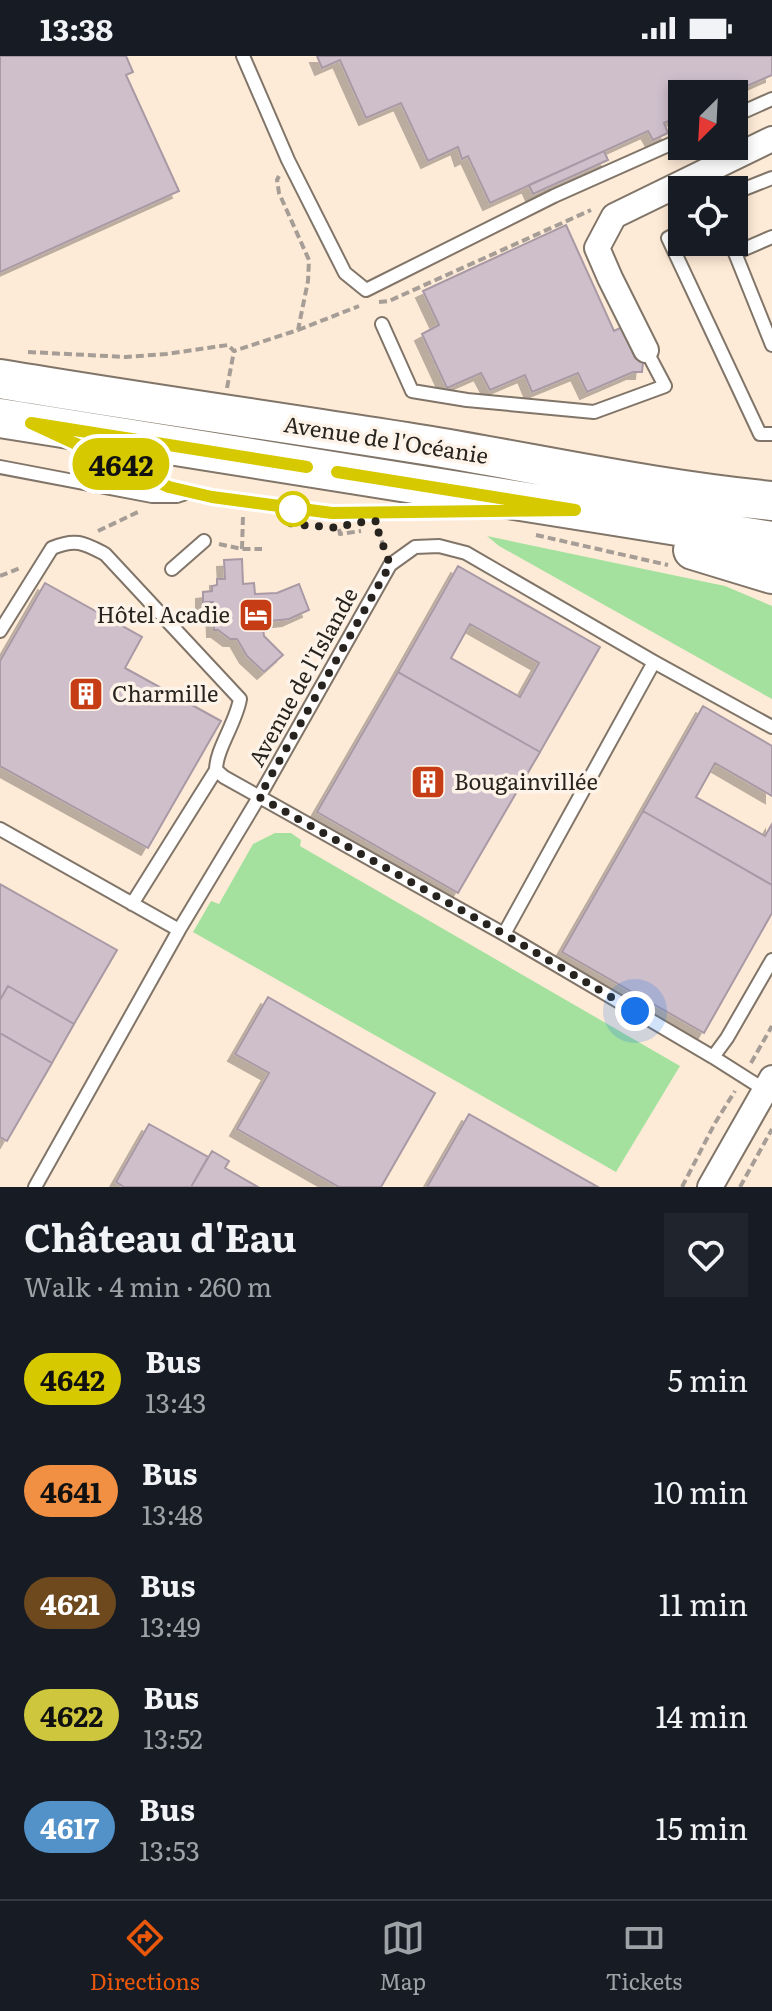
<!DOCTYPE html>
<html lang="en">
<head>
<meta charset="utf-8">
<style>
  :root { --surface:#171b24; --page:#20242c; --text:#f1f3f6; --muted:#9ea1a6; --line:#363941; --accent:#ea580c }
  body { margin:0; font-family:Literata,serif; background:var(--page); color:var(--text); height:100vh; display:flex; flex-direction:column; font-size:30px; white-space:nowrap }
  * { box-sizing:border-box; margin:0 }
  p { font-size:26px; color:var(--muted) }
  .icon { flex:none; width:44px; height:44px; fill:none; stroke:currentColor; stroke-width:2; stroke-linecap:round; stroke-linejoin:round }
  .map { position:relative; height:1131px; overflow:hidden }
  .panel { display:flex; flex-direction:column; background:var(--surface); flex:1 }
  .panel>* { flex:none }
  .badge { padding:0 16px; border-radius:26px; font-size:28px; line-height:52px }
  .needle { width:52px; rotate:204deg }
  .buttons { position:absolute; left:668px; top:24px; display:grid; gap:16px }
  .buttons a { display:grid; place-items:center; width:80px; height:80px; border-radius:0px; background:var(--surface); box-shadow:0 4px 12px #0003; font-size:40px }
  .you { position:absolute; width:40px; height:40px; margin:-20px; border:6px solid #fff; border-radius:50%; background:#1a73e8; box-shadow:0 0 0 12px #1a73e833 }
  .map>.badge { position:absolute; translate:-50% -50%; box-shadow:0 0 0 4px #fff }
  .round { display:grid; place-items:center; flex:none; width:84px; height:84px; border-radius:0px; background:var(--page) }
  .head { display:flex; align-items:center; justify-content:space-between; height:136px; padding:0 24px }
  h1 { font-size:38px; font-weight:700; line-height:60px }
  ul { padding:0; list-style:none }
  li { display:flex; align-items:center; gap:24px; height:112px; padding:0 24px }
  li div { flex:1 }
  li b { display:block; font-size:30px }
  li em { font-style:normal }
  li .badge { min-width:88px; font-weight:700; text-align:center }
  .status { display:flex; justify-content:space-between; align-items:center; height:56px; padding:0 40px; background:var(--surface); direction:ltr }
  .status svg { height:22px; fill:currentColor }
  .tab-bar { display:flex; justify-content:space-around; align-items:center; height:112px; border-top:2px solid var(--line); background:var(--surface); font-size:22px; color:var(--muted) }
  .tab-bar a { display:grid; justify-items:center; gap:4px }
  .tab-bar .current { color:var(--accent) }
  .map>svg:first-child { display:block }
</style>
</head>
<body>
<div class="status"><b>13:38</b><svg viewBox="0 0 49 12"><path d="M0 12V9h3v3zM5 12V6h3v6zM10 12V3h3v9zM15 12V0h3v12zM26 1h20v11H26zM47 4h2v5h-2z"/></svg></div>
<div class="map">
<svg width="772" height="1131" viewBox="0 0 772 1131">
  <defs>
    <filter id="shadow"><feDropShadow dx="-7" dy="7" stdDeviation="0" flood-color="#0004"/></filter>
  </defs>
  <rect width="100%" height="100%" fill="#fef3e8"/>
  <!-- built -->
  <path fill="#feebd7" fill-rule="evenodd" d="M0 0H772V1131H0ZM682 38H734V90H682ZM682 134H734V186H682Z"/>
  <!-- green -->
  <path fill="#a4e19e" d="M487 480 725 530 772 550V643L499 490Z
    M275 777H291L301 784 300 790 680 1010 616 1116 193 876 211 845 219 848 253 788Z"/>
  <!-- building -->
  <path fill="#cebfcb" stroke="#a899a5" stroke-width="2" fill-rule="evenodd" filter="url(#shadow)" d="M0 0H126L133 16 126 19 179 135 0 216Z
    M317 0H772V19L729 38H682V59L664 67 668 77 653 84 648 75 490 147 468 100 462 103 458 91 428 105 401 47 366 62 340 4 322 12Z
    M604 95 608 104 533 138 529 129Z
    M566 169 614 275 622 271 635 302 643 306 642 316H633L587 336 578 317 532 336 525 319 490 334 481 317 447 332 422 278 439 269 423 235Z
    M242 503 243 528 254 527 255 538 277 537 299 528 309 554 289 563 262 566 264 580 283 599 264 616 247 600 237 583H230L218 574H214L213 546H203V536L212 535V530L217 529V523H225L224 504Z
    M458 510 600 591 540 696 398 616ZM470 568 539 607 520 641 451 602Z
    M45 527 142 581 125 612 221 665 148 792 0 710V605Z
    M398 616 540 696 458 837 317 756Z
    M703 650 772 690V740L715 707 696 741 765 780 772 768V829L643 755Z
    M643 755 772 829V857L704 977 562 896Z
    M0 828 117 894 74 968 8 930 0 944Z
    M8 930 74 968 52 1007 0 977V944Z
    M268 941 435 1037 381 1131H339L237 1073 269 1017 235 998Z
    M0 977 52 1007 7 1085 0 1081Z
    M469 1058 598 1131H427Z
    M149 1068 208 1101 191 1131H124L116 1126Z
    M212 1095 229 1105 225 1112 258 1131H191Z"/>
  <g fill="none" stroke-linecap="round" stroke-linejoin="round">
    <!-- service casing -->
    <g stroke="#807568" stroke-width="16">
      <path id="service" d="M243 0 288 104 345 217 366 234 554 140 682 83
        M734 60 772 43
        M734 137 772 122
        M682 175 668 182 760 378H772
        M729 186 735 197 772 181
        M735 197 772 289
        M382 268 412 335 467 344 594 356 665 330 646 294
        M81 390 169 431 212 441 332 457 480 455
        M0 411 152 440H177L186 437
        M172 513 204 485
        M0 575 52 492C76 482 84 487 105 498L240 643C236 667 216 693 216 714L224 721 504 878 713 1001 727 982 772 904
        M0 773 179 874
        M132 848 216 714
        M504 878 654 606
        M713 1001 765 1034
        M35 1131 179 874 259 741 390 509 415 491 439 490 466 497 654 606 772 671"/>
    </g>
    <!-- minor casing -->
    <g stroke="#807568" stroke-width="28">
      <path id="minor" d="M646 294 610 222 597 192 614 160 772 83
        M710 1131 772 1022"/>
    </g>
    <!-- primary casing -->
    <g stroke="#807568" stroke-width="42">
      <path id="primary" d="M0 323C143 347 287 367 431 390 545 409 657 434 772 445
        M0 362 772 485
        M693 494 772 518"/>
    </g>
    <!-- path -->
    <path stroke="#a69e96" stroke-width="4" stroke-dasharray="8 4" stroke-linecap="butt" d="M379 246 389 245 591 154
      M298 274 359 250
      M28 296 126 301 166 298 228 289 234 295 298 274 308 225 309 204 279 137 277 124 279 120
      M227 332 234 295
      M339 473 340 478 361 475
      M378 473 385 495
      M98 475 140 455
      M536 479 668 509
      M219 488 242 493H262
      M242 493 243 460
      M0 520 20 512
      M751 1007 772 970
      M682 1131 715 1067 735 1035
      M740 1131 772 1073"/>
    <!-- service -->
    <use href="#service" stroke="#fff" stroke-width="12"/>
    <!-- minor -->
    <use href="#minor" stroke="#fff" stroke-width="24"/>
    <!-- primary -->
    <use href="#primary" stroke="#fff" stroke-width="38"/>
  </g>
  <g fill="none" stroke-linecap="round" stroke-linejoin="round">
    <!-- line casing -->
    <g stroke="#fff" stroke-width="18">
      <path id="line" d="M307 411 31 367 169 431 212 441 332 457 575 454 337 416"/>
    </g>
    <!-- line -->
    <use href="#line" stroke="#d6c900" stroke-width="12"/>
    <!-- walk -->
    <path stroke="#27231e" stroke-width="8" stroke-dasharray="0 14.4" d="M293 453 291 468 339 472 353 467 378 465 377 472 390 509 259 741 504 878 635 955"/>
  </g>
  <!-- icons -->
  <defs>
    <g id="hotel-square" transform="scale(1.8)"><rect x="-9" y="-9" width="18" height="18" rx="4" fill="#c63d15" stroke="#fef3e8"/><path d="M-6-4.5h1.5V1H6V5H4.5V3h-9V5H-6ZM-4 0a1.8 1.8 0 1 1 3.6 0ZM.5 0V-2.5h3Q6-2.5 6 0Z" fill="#fff"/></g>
    <g id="building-square" transform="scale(1.8)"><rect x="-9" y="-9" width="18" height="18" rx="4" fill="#c63d15" stroke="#fef3e8"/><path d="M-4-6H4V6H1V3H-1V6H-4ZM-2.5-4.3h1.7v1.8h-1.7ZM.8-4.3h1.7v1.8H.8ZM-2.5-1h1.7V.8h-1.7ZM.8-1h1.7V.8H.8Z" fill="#fff"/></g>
  </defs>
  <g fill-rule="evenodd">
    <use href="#hotel-square" x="256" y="559"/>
    <use href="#building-square" x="86" y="638"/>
    <use href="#building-square" x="428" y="726"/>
  </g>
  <!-- markers -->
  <circle fill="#fff" stroke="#d6c900" stroke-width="4" cx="293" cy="453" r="16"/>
  <g text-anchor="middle" stroke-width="7" stroke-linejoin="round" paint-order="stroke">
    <!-- street labels -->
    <g font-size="22" fill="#27231e" stroke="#fef3e8">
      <text transform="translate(386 384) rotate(9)" y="8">Avenue de l'Océanie</text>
      <text transform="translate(303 621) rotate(-61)" y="8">Avenue de l'Islande</text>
    </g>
    <!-- poi labels -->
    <g font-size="22" fill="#27231e" stroke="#fef3e8" text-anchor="start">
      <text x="230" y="567" text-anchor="end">Hôtel Acadie</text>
      <text x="112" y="646">Charmille</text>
      <text x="454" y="734">Bougainvillée</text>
    </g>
  </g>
</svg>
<div class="buttons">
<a><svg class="needle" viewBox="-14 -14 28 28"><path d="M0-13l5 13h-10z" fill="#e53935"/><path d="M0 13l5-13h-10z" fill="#9ea1a6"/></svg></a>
<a><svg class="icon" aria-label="locate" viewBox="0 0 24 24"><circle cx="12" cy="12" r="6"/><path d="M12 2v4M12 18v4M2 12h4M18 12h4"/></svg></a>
</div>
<div class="you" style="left:635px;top:955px"></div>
<b class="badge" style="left:121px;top:408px;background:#d6c900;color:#111">4642</b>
</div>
<section class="panel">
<div class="head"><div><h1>Château d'Eau</h1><p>Walk · 4 min · 260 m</p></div><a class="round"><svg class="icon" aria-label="heart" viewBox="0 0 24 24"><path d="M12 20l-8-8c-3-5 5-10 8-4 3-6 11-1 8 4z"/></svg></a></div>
<ul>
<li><span class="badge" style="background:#d6c900;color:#111">4642</span><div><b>Bus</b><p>13:43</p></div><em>5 min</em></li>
<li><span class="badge" style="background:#f19043;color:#111">4641</span><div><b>Bus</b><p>13:48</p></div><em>10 min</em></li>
<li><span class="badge" style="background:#6e491e;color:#fff">4621</span><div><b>Bus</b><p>13:49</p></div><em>11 min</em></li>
<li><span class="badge" style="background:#cec73d;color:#111">4622</span><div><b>Bus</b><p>13:52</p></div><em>14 min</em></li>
<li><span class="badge" style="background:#5292c9;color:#fff">4617</span><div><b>Bus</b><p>13:53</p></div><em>15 min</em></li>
</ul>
</section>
<nav class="tab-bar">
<a class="current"><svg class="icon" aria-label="directions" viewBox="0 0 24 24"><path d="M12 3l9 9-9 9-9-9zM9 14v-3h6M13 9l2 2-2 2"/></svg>Directions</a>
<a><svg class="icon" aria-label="map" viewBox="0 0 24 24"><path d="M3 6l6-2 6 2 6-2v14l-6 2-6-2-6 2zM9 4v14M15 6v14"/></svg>Map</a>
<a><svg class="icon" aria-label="tickets" viewBox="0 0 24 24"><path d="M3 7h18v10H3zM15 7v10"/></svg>Tickets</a>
</nav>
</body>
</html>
